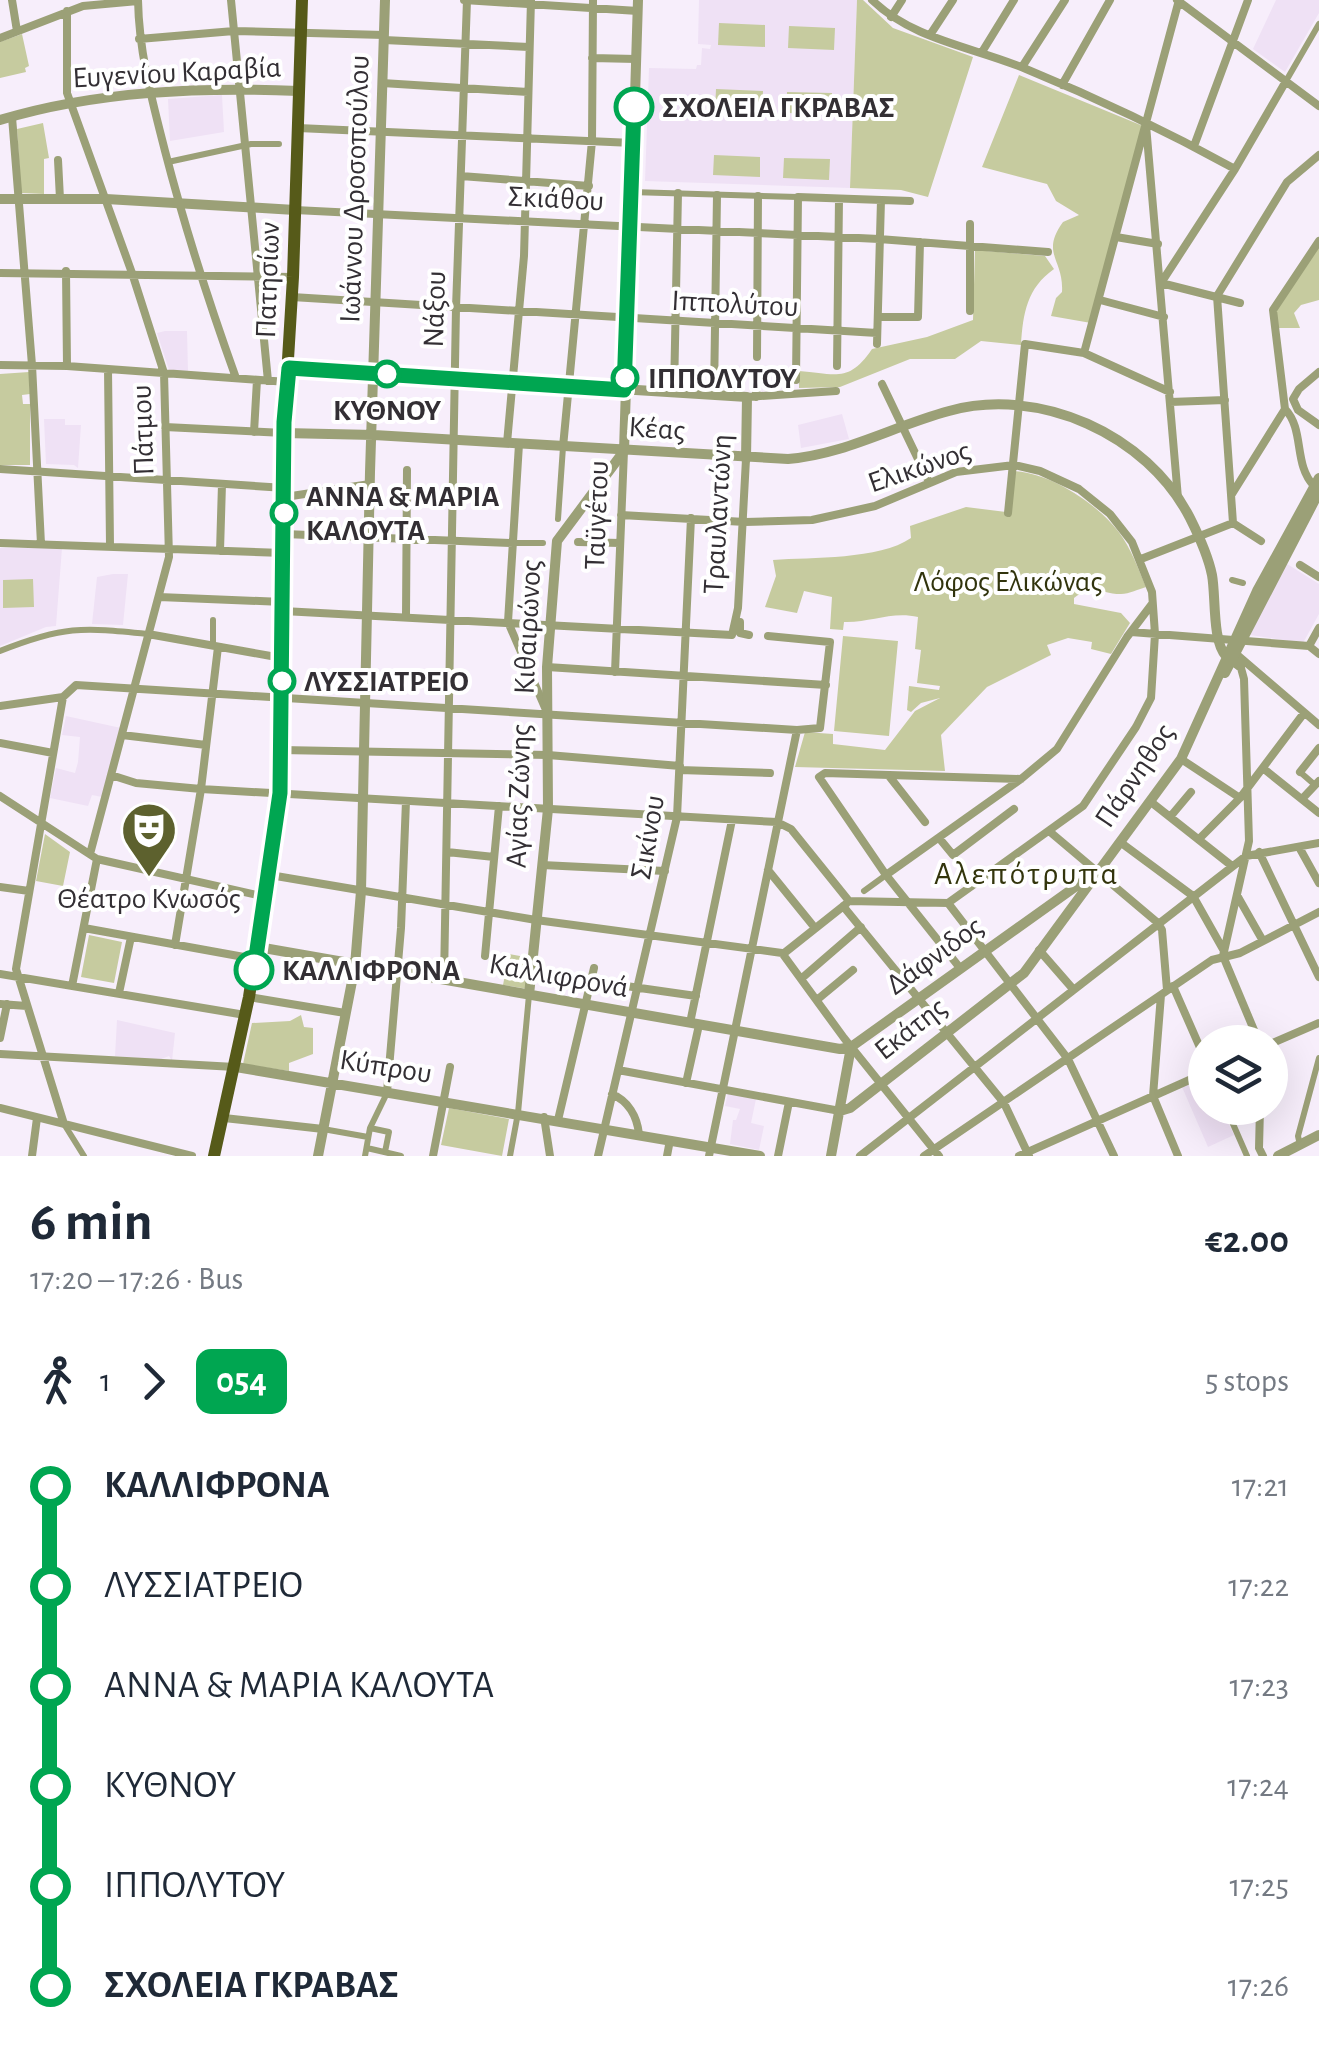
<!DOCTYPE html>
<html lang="en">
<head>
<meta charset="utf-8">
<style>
  :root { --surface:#fff; --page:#f6f6f7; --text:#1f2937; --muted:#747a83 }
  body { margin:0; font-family:"Alegreya Sans",sans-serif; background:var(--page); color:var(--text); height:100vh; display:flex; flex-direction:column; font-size:38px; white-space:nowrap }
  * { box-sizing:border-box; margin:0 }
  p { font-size:32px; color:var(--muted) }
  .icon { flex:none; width:55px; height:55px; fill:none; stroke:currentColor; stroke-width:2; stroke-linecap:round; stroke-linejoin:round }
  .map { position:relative; height:1156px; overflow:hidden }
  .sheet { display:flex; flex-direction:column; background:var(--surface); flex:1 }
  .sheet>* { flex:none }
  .badge { padding:0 20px; border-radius:15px; font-size:35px; line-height:65px }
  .buttons { position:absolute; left:1188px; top:1025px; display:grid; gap:20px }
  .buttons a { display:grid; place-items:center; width:100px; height:100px; border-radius:50%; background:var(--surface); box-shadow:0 10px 40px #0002; font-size:50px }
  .map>.badge { position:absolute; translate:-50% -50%; box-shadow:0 0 0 5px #fff }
  .legs { display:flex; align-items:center; gap:15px; height:110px; padding:0 30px; font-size:32px }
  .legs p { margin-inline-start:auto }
  .head { display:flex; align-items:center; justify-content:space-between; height:170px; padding:0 30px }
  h1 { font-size:55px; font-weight:600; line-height:75px }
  ul { padding:0 30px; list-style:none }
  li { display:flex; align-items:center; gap:35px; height:100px; font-size:38px }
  li i { display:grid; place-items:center; width:15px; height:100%; margin:0 12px; background:currentColor }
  li i::after { content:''; width:25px; height:25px; margin:-12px; border:8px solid; border-radius:50%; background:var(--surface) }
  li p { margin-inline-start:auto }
  li:first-child i { background:linear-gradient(#0000 50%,currentColor 0) }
  li:last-child i { background:linear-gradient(currentColor 50%,#0000 0) }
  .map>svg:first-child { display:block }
</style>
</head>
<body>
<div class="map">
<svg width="1319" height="1156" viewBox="0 0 1319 1156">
  <rect width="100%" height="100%" fill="#f7eefb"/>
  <!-- built -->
  <path fill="#efe1f5" d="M699 0H857L850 188 645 181 649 68 696 69 697 65H701L702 48 710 49 711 45 698 44Z
    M1276 0H1319V13L1285 72 1253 49Z
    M222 95 224 132 170 141 168 99Z
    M165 331H187L188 372 169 370 157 333Z
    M842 414 849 439 801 448 798 425Z
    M44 419H65V425H81L78 468 74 465 46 464Z
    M0 548H62L56 626 46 627 0 646Z
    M1284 562 1319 584V614L1303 643 1250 635Z
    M113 574H128L123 625 92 624 97 577Z
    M66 716 121 728 102 797 92 795 88 806 50 798 56 768 75 773 78 762 80 737 62 735Z
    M117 1020 175 1033 172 1061 169 1056 159 1060 115 1056Z
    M1205 1077V1108H1221L1234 1135 1208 1147 1182 1087Z
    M728 1093 756 1099 751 1123 764 1126 759 1150 730 1144 733 1120H736L740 1109 725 1106Z"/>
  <!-- green -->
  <path fill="#c6cb9f" d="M857 0H863L893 28 973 57 928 197 901 190 850 188Z
    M719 23 765 25V47L718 45Z
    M789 26 835 28 834 50 788 48Z
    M22 34 29 66 25 68 26 72 0 78V42Z
    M1019 75 1143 126 1091 323 1051 316 1056 298 1062 292C1064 259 1040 254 1063 222L1079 215 1056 201 1047 184 982 167Z
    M716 89 763 91 762 112 715 110Z
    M787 92 832 93V114L786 113Z
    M43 123 49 158 44 159V194L21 193 17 129Z
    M714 155 760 157V177L713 175Z
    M784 158 830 159 829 180 783 178Z
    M1319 244V300L1301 305 1294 313 1300 328H1276V308Z
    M975 250 1045 256 1054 269C1027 288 1023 313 1021 345L981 341 955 359H910L840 387 799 388V371C836 374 849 383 872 349L927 337 973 320Z
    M29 372 30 394 22 395 23 404H30V465H0V374Z
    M1010 471C1048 471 1095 502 1118 531 1131 548 1138 568 1146 587 1139 589 1129 594 1121 594 1100 594 1095 582 1074 598V604L1121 613 1130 623 1111 654 1091 649 1092 642 1068 638 1047 645 1051 655 987 687 941 735 945 771 795 767 805 732 833 734V744L885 750 915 711 940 698 921 703 911 712 907 710 909 686 939 690 940 686 917 683 921 650 915 649 918 617C891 611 870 623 844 622L843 630 830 629 832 597 804 591 797 613 765 607 776 576 773 560C812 557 879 560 911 538L910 526 966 507 1006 512Z
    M33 579 34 607 3 608V580Z
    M843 636 898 641 889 736 834 731Z
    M45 834 70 852 63 886 36 881Z
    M89 935 122 942 114 983 81 977Z
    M509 954 531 958 528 989 503 985Z
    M301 1015 304 1027 313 1028V1054L289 1063V1071L243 1064 252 1023 290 1021Z
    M449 1108 509 1119 502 1156 441 1145Z"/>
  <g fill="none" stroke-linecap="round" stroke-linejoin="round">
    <!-- pedestrian -->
    <path stroke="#9ba077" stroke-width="6" d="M1286 81 1319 24
      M168 162 251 144H279
      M631 192 798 197
      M558 519 563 447
      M513 543H543
      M1232 580 1243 583
      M213 646V620
      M0 651C63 626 81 627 148 634
      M1300 772 1315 785
      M864 891 886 875
      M1226 1108 1247 1156
      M64 1124 84 1156
      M370 1128 389 1132 385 1152
      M323 1129 368 1137
      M1300 1145 1298 1136 1319 1058
      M367 1148 401 1156
      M365 1156 370 1128 387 1093
      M510 1156 518 1113 529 995"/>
    <!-- minor -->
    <path stroke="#9ba077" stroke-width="8" d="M12 0 17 31
      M138 0C139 53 152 100 165 151 185 228 209 303 236 378
      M231 0 268 381
      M464 0 638 11
      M872 0C913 40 974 47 1026 69 1097 98 1168 132 1235 169
      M1177 0 1319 106
      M67 11V93L132 273 164 373 169 557 90 854
      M891 17 902 0
      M930 35 953 0
      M0 38 83 6 138 1
      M139 39 234 31 384 35
      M384 40 529 47
      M982 52 1014 0
      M592 58 636 59
      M1022 67 1065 0
      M382 83 528 92
      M1062 85 1110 0
      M12 117 32 365 41 544
      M1146 125 1178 498
      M298 128 633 143
      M1194 146 1248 0
      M58 160 60 199
      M461 176 589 186
      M295 210 879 239 1048 252
      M1116 237 1158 244
      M66 271 67 366
      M0 273 293 277
      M1217 296 1233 523
      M1217 296 1287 182 1319 155
      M292 297 877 333
      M1100 300 1164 317
      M1240 303 1161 283 1235 169 1286 81
      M970 311V224
      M878 317H918L920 242
      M877 344 881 200
      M1084 353 1179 0
      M757 357 758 196
      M0 365 67 366 287 382
      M837 366 839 199
      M108 369 110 545
      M1319 372 1299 389 1293 399 1298 410 1319 425
      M796 380 798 197 910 201
      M882 384 929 482
      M674 393 678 193
      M714 395 717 195
      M747 397 836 391
      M756 397 757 374
      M1170 402 1225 400
      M1285 409 1273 310 1319 241
      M1285 409C1305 430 1293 464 1314 486
      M165 427 284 433
      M254 432 257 380
      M507 443 524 256 531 0
      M519 444 508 622 546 710
      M563 447 592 141 593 0
      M0 469 285 488
      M1232 494 1285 409
      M285 497 370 484
      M1008 513 1025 344 1084 353 1170 392
      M621 515 745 522 812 520 875 506 956 472 1014 465 1040 471 1079 489 1110 514 1132 542 1152 592 1155 634 1151 698 1136 727 1083 806 948 903 849 901
      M1233 523 1261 541
      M284 534 513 543
      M578 542 620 543
      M0 543 283 553
      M220 551 222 484
      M1141 559 1233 523
      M1300 565 1319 577
      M159 597 283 602
      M283 611 732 635 738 608 746 459
      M406 617 407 470
      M740 622V633L749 635
      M1131 632 1309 646 1319 654
      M148 634 282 658
      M1309 646 1319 628
      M1235 653 1319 725
      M1229 659 1241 668 1244 679 1249 841 1223 956 1259 1042
      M547 667 826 685
      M615 672 624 451
      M63 697 16 969 64 1124
      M0 706 63 697 76 685 797 730 820 728 830 642 768 636
      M122 735 206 745
      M0 743 53 753
      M281 750 548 755 680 766
      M1181 759 1240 798
      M1264 769 1319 813
      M680 770 770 773
      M1300 772 1319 748
      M111 775 136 783 201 789 777 822 791 829 849 901
      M889 776 925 822
      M0 796 97 859 266 897
      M1302 799 1319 781
      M1151 802 1232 866
      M1170 817 1191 792
      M1049 831 1158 923 1162 930 1167 990
      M939 838 953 855 1014 809
      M1199 839 1240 798 1304 713
      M1120 842 1193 896 1224 951
      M1299 847 1319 883
      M447 852 494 857
      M1259 852 1319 977
      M542 865 665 871
      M768 870 815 928
      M270 875 536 920 782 953 844 1038 939 1156
      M886 875 1021 779 1057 749 1127 637 1152 604
      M0 887 29 891
      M1238 897 1263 941
      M948 903 1068 1059 1114 1156
      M843 906 1004 1103 1029 1156
      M84 928 255 959
      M175 945 201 789 218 647
      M1039 950 1073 989
      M783 954 846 904
      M485 956 499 806
      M960 968 886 875 819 777 825 773 1021 779
      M0 974 245 1015
      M802 978 861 927
      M444 980 456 308 467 0
      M591 981 696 996
      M72 986 97 859
      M1173 986 1205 1059
      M119 993 131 937
      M1161 995 1153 1096 1178 1156
      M249 997 345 1013
      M818 999 853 970
      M0 1004 27 1006
      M690 1023 732 820
      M0 1038 7 1004
      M1270 1044 1319 1023
      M0 1054 235 1067
      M618 1070 840 1111
      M686 1083 699 1025
      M387 1092 401 928 406 801
      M612 1094C628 1101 637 1116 639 1134
      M0 1108 192 1156
      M1260 1108 1259 1148 1263 1156
      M544 1117 550 1156
      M224 1118 323 1129
      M558 1120 594 968
      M32 1156 37 1118
      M433 1156 450 1067
      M598 1156 677 817 691 518
      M667 1156 670 1140
      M709 1156 797 730
      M778 1156 789 1102
      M860 1156 1246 856 1319 843
      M924 1156 1212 960 1240 953 1319 912
      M1019 1156 1205 1073"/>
    <!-- tertiary -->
    <path stroke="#9ba077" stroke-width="10" d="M0 120C96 91 200 87 299 91
      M0 199H106L295 210
      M289 368 747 397 746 459
      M284 433 374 435 788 459C846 454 893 426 949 411 1039 386 1147 434 1190 518 1199 536 1208 555 1212 575 1216 596 1212 641 1226 656
      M624 451 638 0
      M1225 673 1319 492
      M258 947 840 1049 851 1047 1096 872
      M529 995 548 809 547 667 557 541 624 451
      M236 1067 760 1156
      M840 1111 850 1108 1024 973 1181 759 1257 591 1319 478
      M318 1156 355 966 361 891 370 472 385 0
      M831 1156 851 1047
      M1278 1156 1319 1135"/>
    <!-- primary -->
    <path stroke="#565a19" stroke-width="12" d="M214 1156 249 997 280 793 284 425 293 277 302 0"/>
  </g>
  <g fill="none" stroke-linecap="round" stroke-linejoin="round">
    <!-- line-1 casing -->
    <g stroke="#fff" stroke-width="22">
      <path id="line-1" d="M254 970 280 793 284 422 289 368 624 390 634 107"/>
    </g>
    <!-- line-1 -->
    <use href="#line-1" stroke="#00a651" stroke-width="15"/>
  </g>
  <!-- icons -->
  <defs>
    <g id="theatre-pin" transform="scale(2.875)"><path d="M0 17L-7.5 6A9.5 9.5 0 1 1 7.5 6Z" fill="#5d612e" stroke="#fff"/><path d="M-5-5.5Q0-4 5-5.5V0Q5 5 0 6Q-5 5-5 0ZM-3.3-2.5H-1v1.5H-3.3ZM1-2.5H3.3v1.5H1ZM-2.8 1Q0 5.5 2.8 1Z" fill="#fff"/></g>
  </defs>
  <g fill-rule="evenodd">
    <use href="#theatre-pin" x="149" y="830"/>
  </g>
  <!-- markers -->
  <g fill="#fff" stroke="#00a651" stroke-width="5">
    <circle cx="634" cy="107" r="18"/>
    <circle cx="387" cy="374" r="12"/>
    <circle cx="625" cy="378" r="12"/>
    <circle cx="284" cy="513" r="12"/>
    <circle cx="282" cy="681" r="12"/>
    <circle cx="254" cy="970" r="18"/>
  </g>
  <g text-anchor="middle" stroke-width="8" stroke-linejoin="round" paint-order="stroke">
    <!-- street labels -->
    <g font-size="30" fill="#332f34" stroke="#fff">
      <text transform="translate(177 72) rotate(-3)" y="10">Ευγενίου Καραβία</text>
      <text transform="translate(354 189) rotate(-88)" y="10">Ιωάννου Δροσοπούλου</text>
      <text transform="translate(556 198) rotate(3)" y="10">Σκιάθου</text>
      <text transform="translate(267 280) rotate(-88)" y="10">Πατησίων</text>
      <text transform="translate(735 303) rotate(3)" y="10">Ιππολύτου</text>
      <text transform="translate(434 309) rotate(-88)" y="10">Νάξου</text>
      <text transform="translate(657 428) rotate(4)" y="10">Κέας</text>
      <text transform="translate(142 430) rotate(-92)" y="10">Πάτμου</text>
      <text transform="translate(919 466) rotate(-19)" y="10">Ελικώνος</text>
      <text transform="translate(717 514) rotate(-87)" y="10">Τραυλαντώνη</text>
      <text transform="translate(596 515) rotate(-88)" y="10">Ταϋγέτου</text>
      <text transform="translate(527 627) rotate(-87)" y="10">Κιθαιρώνος</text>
      <text transform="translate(1134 775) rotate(-56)" y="10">Πάρνηθος</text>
      <text transform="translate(518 796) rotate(-88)" y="10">Αγίας Ζώνης</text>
      <text transform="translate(647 837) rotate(-80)" y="10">Σικίνου</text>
      <text transform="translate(934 955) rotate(-36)" y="10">Δάφνιδος</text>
      <text transform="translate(559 975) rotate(10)" y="10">Καλλιφρονά</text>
      <text transform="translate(910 1028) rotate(-38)" y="10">Εκάτης</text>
      <text transform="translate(386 1066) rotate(9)" y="10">Κύπρου</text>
    </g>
    <!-- stop labels -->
    <g font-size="30" font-weight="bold" fill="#332f34" stroke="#fff" text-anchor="start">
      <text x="662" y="117">ΣΧΟΛΕΙΑ ΓΚΡΑΒΑΣ</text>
      <text x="648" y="388">ΙΠΠΟΛΥΤΟΥ</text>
      <text x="387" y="420" text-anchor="middle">ΚΥΘΝΟΥ</text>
      <text x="306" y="506">ΑΝΝΑ &amp; ΜΑΡΙΑ<tspan x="306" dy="34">ΚΑΛΟΥΤΑ</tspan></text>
      <text x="304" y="691">ΛΥΣΣΙΑΤΡΕΙΟ</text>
      <text x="282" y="980">ΚΑΛΛΙΦΡΟΝΑ</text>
    </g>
    <!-- park labels -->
    <g font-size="30" fill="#31340d" stroke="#fff">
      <text x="1008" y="591">Λόφος Ελικώνας</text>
    </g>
    <!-- poi labels -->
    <g font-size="30" fill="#332f34" stroke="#fff">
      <text x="149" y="908">Θέατρο Κνωσός</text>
    </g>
    <!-- neighbourhood labels -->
    <g font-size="32" letter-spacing="2.5" fill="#33350c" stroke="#fff">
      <text x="1027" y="884">Αλεπότρυπα</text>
    </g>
  </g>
</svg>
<div class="buttons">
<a><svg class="icon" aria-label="layers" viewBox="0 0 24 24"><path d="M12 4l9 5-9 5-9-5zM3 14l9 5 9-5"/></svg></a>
</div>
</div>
<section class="sheet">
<div class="head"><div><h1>6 min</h1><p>17:20 – 17:26 · Bus</p></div><b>€2.00</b></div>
<div class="legs"><svg class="icon" aria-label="walk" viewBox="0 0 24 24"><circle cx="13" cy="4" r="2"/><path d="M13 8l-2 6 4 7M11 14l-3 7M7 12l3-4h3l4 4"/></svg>1<svg class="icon" aria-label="forward" viewBox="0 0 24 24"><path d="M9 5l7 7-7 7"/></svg><b class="badge" style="background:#00a651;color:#fff">054</b><p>5 stops</p></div>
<ul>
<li><i style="color:#00a651"></i><b>ΚΑΛΛΙΦΡΟΝΑ</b><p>17:21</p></li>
<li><i style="color:#00a651"></i><span>ΛΥΣΣΙΑΤΡΕΙΟ</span><p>17:22</p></li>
<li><i style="color:#00a651"></i><span>ΑΝΝΑ &amp; ΜΑΡΙΑ ΚΑΛΟΥΤΑ</span><p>17:23</p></li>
<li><i style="color:#00a651"></i><span>ΚΥΘΝΟΥ</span><p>17:24</p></li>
<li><i style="color:#00a651"></i><span>ΙΠΠΟΛΥΤΟΥ</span><p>17:25</p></li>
<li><i style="color:#00a651"></i><b>ΣΧΟΛΕΙΑ ΓΚΡΑΒΑΣ</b><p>17:26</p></li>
</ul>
</section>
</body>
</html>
